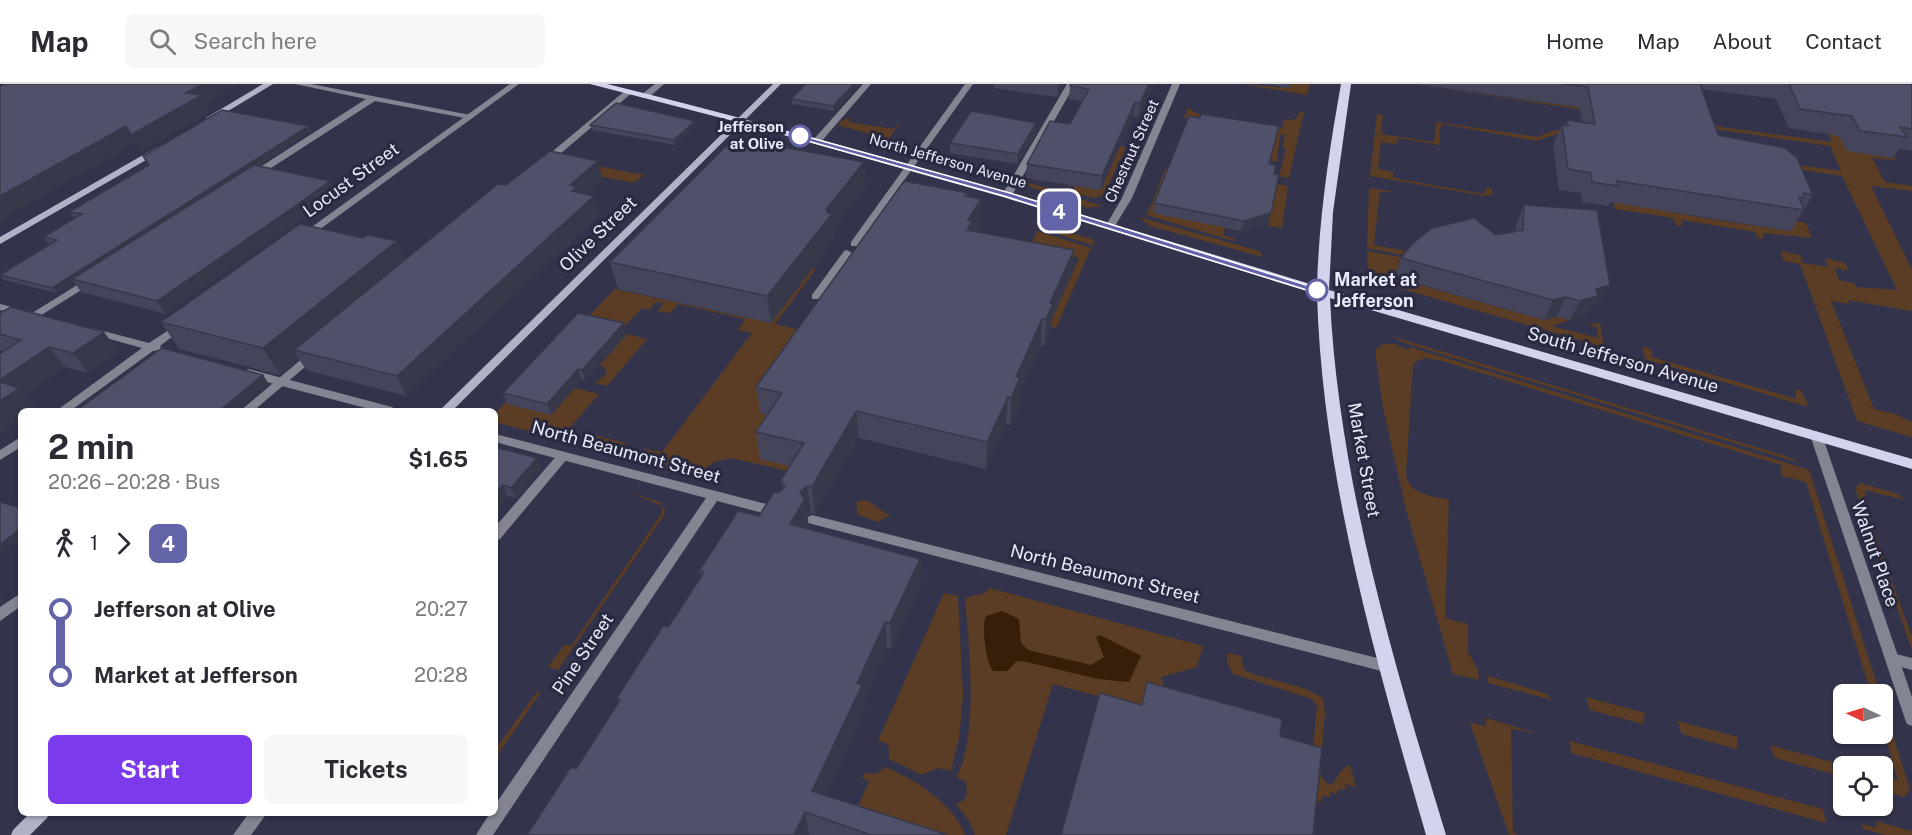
<!DOCTYPE html>
<html lang="en">
<head>
<meta charset="utf-8">
<style>
  :root { --surface:#fff; --page:#f7f7f7; --text:#2b2b33; --muted:#7c7c81; --line:#e1e1e2; --accent:#7c3aed }
  body { margin:0; font-family:"Public Sans",sans-serif; background:var(--page); color:var(--text); height:100vh; display:flex; flex-direction:column; font-size:22px; white-space:nowrap }
  * { box-sizing:border-box; margin:0 }
  p { font-size:20px; color:var(--muted) }
  .icon { flex:none; width:33px; height:33px; fill:none; stroke:currentColor; stroke-width:2; stroke-linecap:round; stroke-linejoin:round }
  .map { position:relative; flex:1; overflow:hidden }
  .sheet { position:absolute; left:18px; top:324px; width:480px; height:408px; display:flex; flex-direction:column; background:var(--surface); border-radius:9px; box-shadow:0 2px 4px #0004 }
  .sheet>* { flex:none }
  .badge { padding:0 12px; border-radius:9px; font-size:21px; line-height:39px }
  .needle { width:39px; rotate:274deg }
  .tools { position:absolute; left:1833px; top:600px; display:grid; gap:12px }
  .tools a { display:grid; place-items:center; width:60px; height:60px; border-radius:9px; background:var(--surface); box-shadow:0 2px 4px #0004; font-size:30px }
  .map>.badge { position:absolute; translate:-50% -50%; box-shadow:0 0 0 3px #fff }
  .legs { display:flex; align-items:center; gap:9px; height:66px; padding:0 30px; font-size:20px }
  .legs p { margin-inline-start:auto }
  .head { display:flex; align-items:center; justify-content:space-between; height:102px; padding:0 30px }
  h1 { font-size:33px; font-weight:700; line-height:45px }
  .primary-button { display:flex; gap:12px; margin-top:auto; padding:12px 30px }
  .primary-button a { flex:1; height:69px; border-radius:9px; background:var(--accent); color:#fff; font-size:24px; font-weight:700; line-height:69px; text-align:center }
  .primary-button a+a { background:var(--page); color:var(--text) }
  ul { padding:0 30px; list-style:none }
  li { display:flex; align-items:center; gap:21px; height:66px; font-size:22px }
  li i { display:grid; place-items:center; width:9px; height:100%; margin:0 8px; background:currentColor }
  li i::after { content:''; width:15px; height:15px; margin:-8px; border:4px solid; border-radius:50%; background:var(--surface) }
  li p { margin-inline-start:auto }
  li:first-child i { background:linear-gradient(#0000 50%,currentColor 0) }
  li:last-child i { background:linear-gradient(currentColor 50%,#0000 0) }
  header { display:flex; align-items:center; gap:36px; box-sizing:border-box; height:84px; padding:0 30px; background:var(--surface); border-bottom:2px solid var(--line) }
  header strong { font-size:28px }
  nav { display:flex; gap:33px; margin-inline-start:auto; font-size:21px }
  .search { width:420px; height:54px; background:var(--page); display:flex; align-items:center; gap:15px; box-sizing:border-box; padding:0 21px; border-radius:9px; color:var(--muted); font-size:22px }
  .map>svg:first-child { display:block }
</style>
</head>
<body>
<header>
<strong>Map</strong>
<div class="search"><svg class="icon" aria-label="search" viewBox="0 0 24 24"><circle cx="10" cy="10" r="6"/><path d="M15 15l6 6"/></svg>Search here</div>
<nav><a>Home</a><a>Map</a><a>About</a><a>Contact</a></nav>
</header>
<div class="map">
<svg width="1912" height="751" viewBox="0 0 1912 751">
  <rect width="100%" height="100%" fill="#33344b"/>
  <!-- green -->
  <path fill="#5a3d24" d="M1241 0 1289 4 1291 0H1310L1307 11Z
    M1408 0 1832 58 1807 5 1891 64 1896 76 1872 74 1885 98 1912 102V107L1871 102 1912 186V227L1848 216 1849 220 1831 217 1874 325 1895 330 1912 338V353L1857 337 1800 180 1784 177 1780 167 1800 171 1803 179 1828 183 1825 174 1845 179 1849 187 1835 184 1839 196 1854 199 1856 203 1897 206 1842 92 1559 49 1536 57 1442 40 1439 47 1440 61 1398 54 1396 60 1381 58 1378 85 1393 88V94L1485 110 1486 104H1491L1493 111 1484 112 1370 92 1377 30 1383 31 1381 50 1434 58 1436 38 1537 53 1556 46 1841 87 1830 62Z
    M1188 24 1198 30 1283 44V37L1296 35 1300 28H1304L1289 94 1279 92 1286 65 1283 64 1285 51H1280L1277 78 1270 77 1277 50 1184 34Z
    M850 34 849 38 893 45 900 39 888 55 838 41 842 36Z
    M1120 62 1126 63 1104 111 1093 114 1072 108 1075 102 1101 106Z
    M566 76 644 91 634 99 556 84Z
    M1165 85 1169 86 1241 147 1225 144 1223 151 1235 155 1233 157 1147 131Z
    M1023 97 1103 122 1086 124 1078 118 1021 100Z
    M1277 100 1288 102 1282 144 1268 142Z
    M1369 104 1395 108H1380L1374 161 1406 167 1402 171 1367 164Z
    M1613 116C1671 130 1733 138 1790 147L1787 136 1806 139 1812 154 1763 149V155L1758 154 1755 148 1682 136 1681 142 1676 141 1673 134 1615 125Z
    M1139 133 1259 167 1263 173 1150 142Z
    M1046 141 1091 155 1094 157 1095 162 1041 145Z
    M1037 147 1091 164 1056 244 1049 242 1079 174 1029 164Z
    M1367 167 1406 174 1412 173 1395 194 1544 236 1556 233 1570 236 1552 242 1598 254 1597 243 1586 241 1600 239 1604 263 1378 198 1368 189Z
    M806 183 816 185 775 240 817 250 761 329 786 336 808 386 805 391 731 374 714 378 698 390 637 375 645 365 662 368 752 249 738 246 745 235 678 220 671 229 657 227 664 219 656 218 649 226 642 224 620 248 581 240 615 205 771 239 809 189Z
    M627 250 647 255 607 302 595 299 605 291 607 286 600 281Z
    M1391 252 1786 372 1803 380 1402 258Z
    M1383 260H1398L1397 262 1409 266 1410 263 1809 386 1880 610H1871L1806 398 1781 392V381L1442 277 1425 274 1415 278 1413 282 1406 390C1408 411 1433 412 1449 416L1445 534 1468 540V568L1478 586 1479 596 1453 590 1406 426 1383 324 1375 266Z
    M1645 262 1652 267V273L1796 315V306H1801L1809 323 1645 275 1643 264Z
    M530 293 599 310 560 355 495 338V329Z
    M593 351 626 359 618 370 581 361Z
    M1860 399 1898 410 1905 416 1865 406 1867 427 1912 553V566L1855 405Z
    M629 408 660 418 665 426 663 433 558 586 548 583 564 561 571 562 662 429V422Z
    M864 416C872 417 880 428 890 431L878 438 858 431 856 418Z
    M989 504 1203 562 1197 583 1161 593 1168 615 1142 624 1053 600 1006 751H975L969 737 956 720 964 716 967 709 966 698 957 693C979 645 969 566 965 514L985 509Z
    M944 509 958 512 963 612 959 654 951 687 937 684 922 691 889 675V663L886 659 878 657Z
    M1228 569 1241 572 1244 586 1250 589 1306 605 1323 614 1325 628 1320 690 1325 698 1331 701 1344 684 1350 681 1356 703 1345 700V706L1338 705 1337 710 1330 708V713L1322 712 1321 718 1315 716 1311 689 1317 621 1312 615 1233 590 1227 578Z
    M1488 592 1547 610 1552 616 1488 599Z
    M542 607 495 674V666L536 609Z
    M1586 613 1645 629 1643 640 1590 626Z
    M1883 618 1910 706 1904 713 1883 707V692L1898 696 1883 647Z
    M1486 634 1536 649 1511 645 1513 749 1519 751H1509L1470 639 1486 642Z
    M1677 637 1738 653 1737 665 1682 650Z
    M1570 657 1823 725 1826 739 1571 669Z
    M1770 661 1832 678 1833 690 1775 674Z
    M885 683C913 694 955 721 965 751H907L849 743 869 697 862 694 865 689 876 690Z
    M1875 737 1912 747V751H1886L1863 745 1862 740 1877 744Z"/>
  <!-- water -->
  <path fill="#361e08" d="M1002 527 1019 535 1021 559 1028 566 1091 581 1104 573 1096 553 1100 551 1141 572 1129 598 1098 595 1022 577 1016 578 1007 587H993C986 578 981 542 986 532Z"/>
  <g fill="none" stroke-linecap="round" stroke-linejoin="round">
    <!-- lane -->
    <path fill="#848592" fill-rule="evenodd" d="M295 0H311L470 31 474 33 470 35 375 17 257 93H251V89L366 15Z
      M655 0H664L648 14H642V10Z
      M863 0H871L820 59H814V55Z
      M1067 0H1075L1012 111 1007 114 1004 113 1002 111Z
      M626 6 633 8 547 81H541V77Z
      M90 193 94 194V198L0 257V249Z
      M314 267 319 270 318 272 253 327H240L310 268Z
      M563 368 569 372 567 375 500 455 495 457V443L559 369Z
      M21 509V522L0 537V523Z
      M1892 569 1912 574V586L1887 579 1885 575 1887 571Z
      M249 729H267L251 751H233Z"/>
    <!-- street -->
    <path fill="#848592" fill-rule="evenodd" d="M510 0H519L308 154H302V150Z
      M965 0H973L857 162H851V158Z
      M1172 0H1180L1132 114 1113 145H1107L1105 143 1122 114Z
      M847 166 852 169 820 215H812V211L844 167Z
      M0 220 27 227 28 229 23 232 0 226Z
      M181 238 186 241 185 243 160 262 161 264 160 266 153 267 70 327H56L142 264 88 249 87 247 88 245 92 244 149 259Z
      M248 285 392 323 398 327H377L244 292 242 289Z
      M1816 347 1822 351 1912 613V642L1907 640 1905 635 1810 351Z
      M495 350 778 423 782 425 784 428 782 431 778 433 717 417 493 751H476L490 729H495V721L706 414 495 358Z
      M21 353V363L0 376V366Z
      M812 431 1389 577 1394 579 1396 583 1394 587 1389 589 808 439 806 436 808 433Z"/>
    <!-- secondary -->
    <path fill="#b0b2c6" fill-rule="evenodd" d="M263 0H273L213 36 206 34Z
      M773 0H781L452 327H439Z
      M157 63 160 64V68L0 160V153Z
      M30 729H49L47 734 30 751H11L13 746Z"/>
    <!-- primary -->
    <path fill="#d2d4ee" fill-rule="evenodd" d="M590 0H607C846 59 1081 130 1317 202 1319 134 1329 67 1341 0H1351L1333 128 1329 206 1912 375V385L1330 214C1338 393 1394 580 1446 751H1426C1376 577 1322 392 1317 210L1003 113 737 38Z"/>
  </g>
  <!-- wall -->
  <path fill="#44455b" d="M806 0H859L834 27 792 20 791 15Z
    M994 0H1064L1057 13 994 4Z
    M1154 0 1138 33 1133 32 1101 106 1026 94 1027 80 1070 40 1083 17 1069 15 1070 2Z
    M1265 0H1291L1289 4Z
    M1417 0H1912V67L1899 65 1893 74 1847 67 1839 52 1789 44 1776 15 1701 5 1718 51 1813 111 1791 147 1610 118 1608 122 1582 118 1581 109 1559 106 1553 61 1562 41H1565L1567 36 1582 38 1579 23Z
    M1036 39V49L1017 80 950 69V59Z
    M590 41 696 42 675 61 592 46Z
    M309 42 311 47 257 82 330 97 335 109 297 138 166 230 81 208 74 198 56 209 4 196 0 191 51 160 47 159 43 153 76 134 73 133 69 128Z
    M1270 80 1274 90 1268 139 1241 147 1153 129 1154 119Z
    M603 96 587 110 594 112 600 131 406 312 306 286 299 275 280 291 179 265 161 238 405 175 506 101Z
    M866 103 833 146 834 156 771 239 618 205 610 178Z
    M968 109V112L981 115V140L977 148 1074 166 1071 192 1051 237 1050 246 1044 262H1041L1019 309V321L1010 341 1006 340 986 385 859 354 815 430 811 429 807 432 809 442 807 445 920 475 921 502 892 565 887 564 881 578 864 617 865 626 826 711 948 751H527L576 685 618 619 616 615 668 543 701 493 699 487 759 432 778 409 783 405 781 396 790 382 760 375 756 348 767 331 761 330 756 303Z
    M1524 121 1599 220 1592 223 1587 231 1570 236 1556 233 1544 236 1394 193 1401 174 1496 151 1515 148 1516 140Z
    M0 229 119 268 88 289 65 283 25 310 36 324 21 327V335L0 350V270L4 267 0 266Z
    M627 250 585 297 582 296 551 331 507 320 503 309Z
    M495 363 537 374 541 385 516 414 507 412 495 426Z"/>
  <!-- shaded-wall -->
  <path fill="#37384a" d="M202 0H239L206 19 210 28 141 68 136 59 0 137V112Z
    M854 0H859L834 27 833 22Z
    M1058 0H1064L1057 13Z
    M1149 0H1154L1138 33 1140 19Z
    M1135 18 1133 32 1101 106 1102 92Z
    M695 37 696 42 675 61 674 56Z
    M1036 39V49L1017 80 1018 70Z
    M309 42 311 47 77 196 72 195 74 198 56 209 52 204Z
    M598 77 603 96 581 116 578 127 570 101Z
    M864 78 866 103 833 146 834 156 771 239 767 212 826 126Z
    M330 97 335 109 297 138 166 230 157 217Z
    M594 112 600 131 406 312 397 292Z
    M981 115V140L972 156 967 146 968 136Z
    M1271 129 1268 139 1241 147 1244 137Z
    M397 157 409 184 294 266 299 275 280 291 263 264Z
    M1074 166 1071 192 1051 237 1050 246 1044 262 1046 235 1050 219Z
    M1610 201 1599 220 1592 223 1587 231 1570 236 1580 217 1596 205Z
    M1566 213 1556 233 1544 236 1553 216Z
    M1042 235 1041 262 1019 309V321L1010 341 1011 314 1016 293Z
    M624 239 627 250 585 297 582 286Z
    M104 248 119 268 88 289 73 269Z
    M49 263 65 283 25 310 36 324 32 327H21V335L0 350V296Z
    M578 285 582 296 551 331 547 320Z
    M263 291 269 300 236 327H219Z
    M1008 313 1006 340 986 385 987 358Z
    M856 327 859 354 815 430 812 403Z
    M537 374 541 385 516 414 511 404Z
    M503 401 507 412 495 426V410Z
    M807 402 811 429 807 432 809 442 794 467 790 440 800 408Z
    M21 444V454L0 471V461Z
    M920 475 921 502 892 565 890 539Z
    M2 510 7 516 0 521V511Z
    M885 538 887 564 864 617 865 626 817 731 812 707 857 599Z
    M805 728 809 751H794Z"/>
  <!-- building -->
  <path fill="#4f506a" stroke="#37384a" stroke-width="1.5" d="M5 0H202L186 9 202 11 131 51 126 42 0 112V2Z
    M806 0H854L833 22 791 15Z
    M1071 0H1149L1140 19 1135 18 1102 92 1027 80 1050 37 1070 40 1089 5 1070 2Z
    M1563 0H1700L1718 51 1785 64 1797 74 1813 111 1803 109 1805 114 1799 113 1804 126 1617 97 1618 102 1592 98 1591 89 1568 85 1562 41 1568 42 1567 36 1595 40 1588 3Z
    M1789 0H1912V45L1900 43 1907 53 1860 47 1852 32 1800 25Z
    M616 19 695 37 674 56 590 41Z
    M222 26 309 42 52 204 0 191 57 156 43 153 82 130 69 128 149 81 143 72Z
    M971 27 1036 39 1018 70 950 59Z
    M1201 30 1279 42 1269 80 1276 81 1274 90 1279 91 1271 129 1244 137 1154 119 1189 32 1200 34Z
    M734 54 864 78 826 126 829 127 827 129 832 130 767 212 610 178Z
    M550 67 598 77 570 101 577 103 572 107 594 112 397 292 294 266 498 100 506 101Z
    M254 81 330 97 291 125 157 217 72 195Z
    M904 97 968 109 965 112 981 115 968 136 972 137 967 146 1074 166 1050 219 1053 220 1046 235H1042L1016 293 1020 294 1011 314 1008 313 987 358 856 327 812 403 807 402 800 408 805 415 790 440 920 475 890 539 885 538 879 552 857 599 862 601 812 707 948 751H871L805 728 794 751H527L571 683 576 685 620 616 616 615 663 542 668 543 677 530 704 488 699 487 738 427 759 432 774 408 778 409 785 403 781 396 804 359 756 348 782 309 756 303Z
    M1524 121 1597 126 1610 201 1596 205 1598 212 1580 217 1566 213 1553 216 1401 174 1412 160 1432 144 1474 134 1496 151 1523 146Z
    M300 140 363 154 368 151 397 157 263 264 161 238Z
    M11 223 104 248 73 269 49 263 0 296V270L21 256 0 250V229Z
    M578 229 624 239 582 286 578 285 547 320 503 309Z
    M162 264 263 291 219 327H76Z
    M0 298 20 304 0 317Z
    M495 363 537 374 511 404 503 401 495 410Z
    M0 418 21 424V444L0 461Z
    M1147 598 1282 635 1280 652 1322 664 1313 751H1061L1100 609 1142 621Z"/>
  <!-- line-1 -->
  <path fill="#6364a8" stroke="#fff" stroke-width="1.5" d="M797 50 1010 109 1322 206 1313 208 1004 112 797 54Z"/>
  <!-- markers -->
  <g fill="#fff" stroke="#6364a8" stroke-width="3">
    <circle cx="800" cy="52" r="10"/>
    <circle cx="1317" cy="206" r="10"/>
  </g>
  <g text-anchor="middle" stroke-width="6" stroke-linejoin="round" paint-order="stroke">
    <!-- far-stop labels -->
    <g font-size="15" font-weight="bold" fill="#e8e9f9" stroke="#292a40" text-anchor="end">
      <text x="784" y="48">Jefferson<tspan x="784" dy="17">at Olive</tspan></text>
    </g>
    <!-- far-street labels -->
    <g font-size="15" fill="#e8e9f9" stroke="#292a40">
      <text transform="translate(1132 67) rotate(-66)" y="5">Chestnut Street</text>
      <text transform="translate(948 77) rotate(16)" y="5">North Jefferson Avenue</text>
    </g>
    <!-- street labels -->
    <g font-size="18" fill="#e8e9f9" stroke="#292a40">
      <text transform="translate(351 96) rotate(-36)" y="6">Locust Street</text>
      <text transform="translate(598 150) rotate(-44)" y="6">Olive Street</text>
      <text transform="translate(1623 276) rotate(16)" y="6">South Jefferson Avenue</text>
      <text transform="translate(626 368) rotate(15)" y="6">North Beaumont Street</text>
      <text transform="translate(1364 376) rotate(80)" y="6">Market Street</text>
      <text transform="translate(1875 470) rotate(71)" y="6">Walnut Place</text>
      <text transform="translate(1105 490) rotate(14)" y="6">North Beaumont Street</text>
      <text transform="translate(583 570) rotate(-56)" y="6">Pine Street</text>
    </g>
    <!-- stop labels -->
    <g font-size="18" font-weight="bold" fill="#e8e9f9" stroke="#292a40" text-anchor="start">
      <text x="1334" y="202">Market at<tspan x="1334" dy="21">Jefferson</tspan></text>
    </g>
  </g>
</svg>
<div class="tools">
<a><svg class="needle" viewBox="-14 -14 28 28"><path d="M0-13l5 13h-10z" fill="#e53935"/><path d="M0 13l5-13h-10z" fill="#7c7c81"/></svg></a>
<a><svg class="icon" aria-label="locate" viewBox="0 0 24 24"><circle cx="12" cy="12" r="6"/><path d="M12 2v4M12 18v4M2 12h4M18 12h4"/></svg></a>
</div>
<b class="badge" style="left:1059px;top:127px;background:#6364a8;color:#fff">4</b>
<section class="sheet">
<div class="head"><div><h1>2 min</h1><p>20:26 – 20:28 · Bus</p></div><b>$1.65</b></div>
<div class="legs"><svg class="icon" aria-label="walk" viewBox="0 0 24 24"><circle cx="13" cy="4" r="2"/><path d="M13 8l-2 6 4 7M11 14l-3 7M7 12l3-4h3l4 4"/></svg>1<svg class="icon" aria-label="forward" viewBox="0 0 24 24"><path d="M9 5l7 7-7 7"/></svg><b class="badge" style="background:#6364a8;color:#fff">4</b></div>
<ul>
<li><i style="color:#6364a8"></i><b>Jefferson at Olive</b><p>20:27</p></li>
<li><i style="color:#6364a8"></i><b>Market at Jefferson</b><p>20:28</p></li>
</ul>
<div class="primary-button"><a>Start</a><a>Tickets</a></div>
</section>
</div>
</body>
</html>
